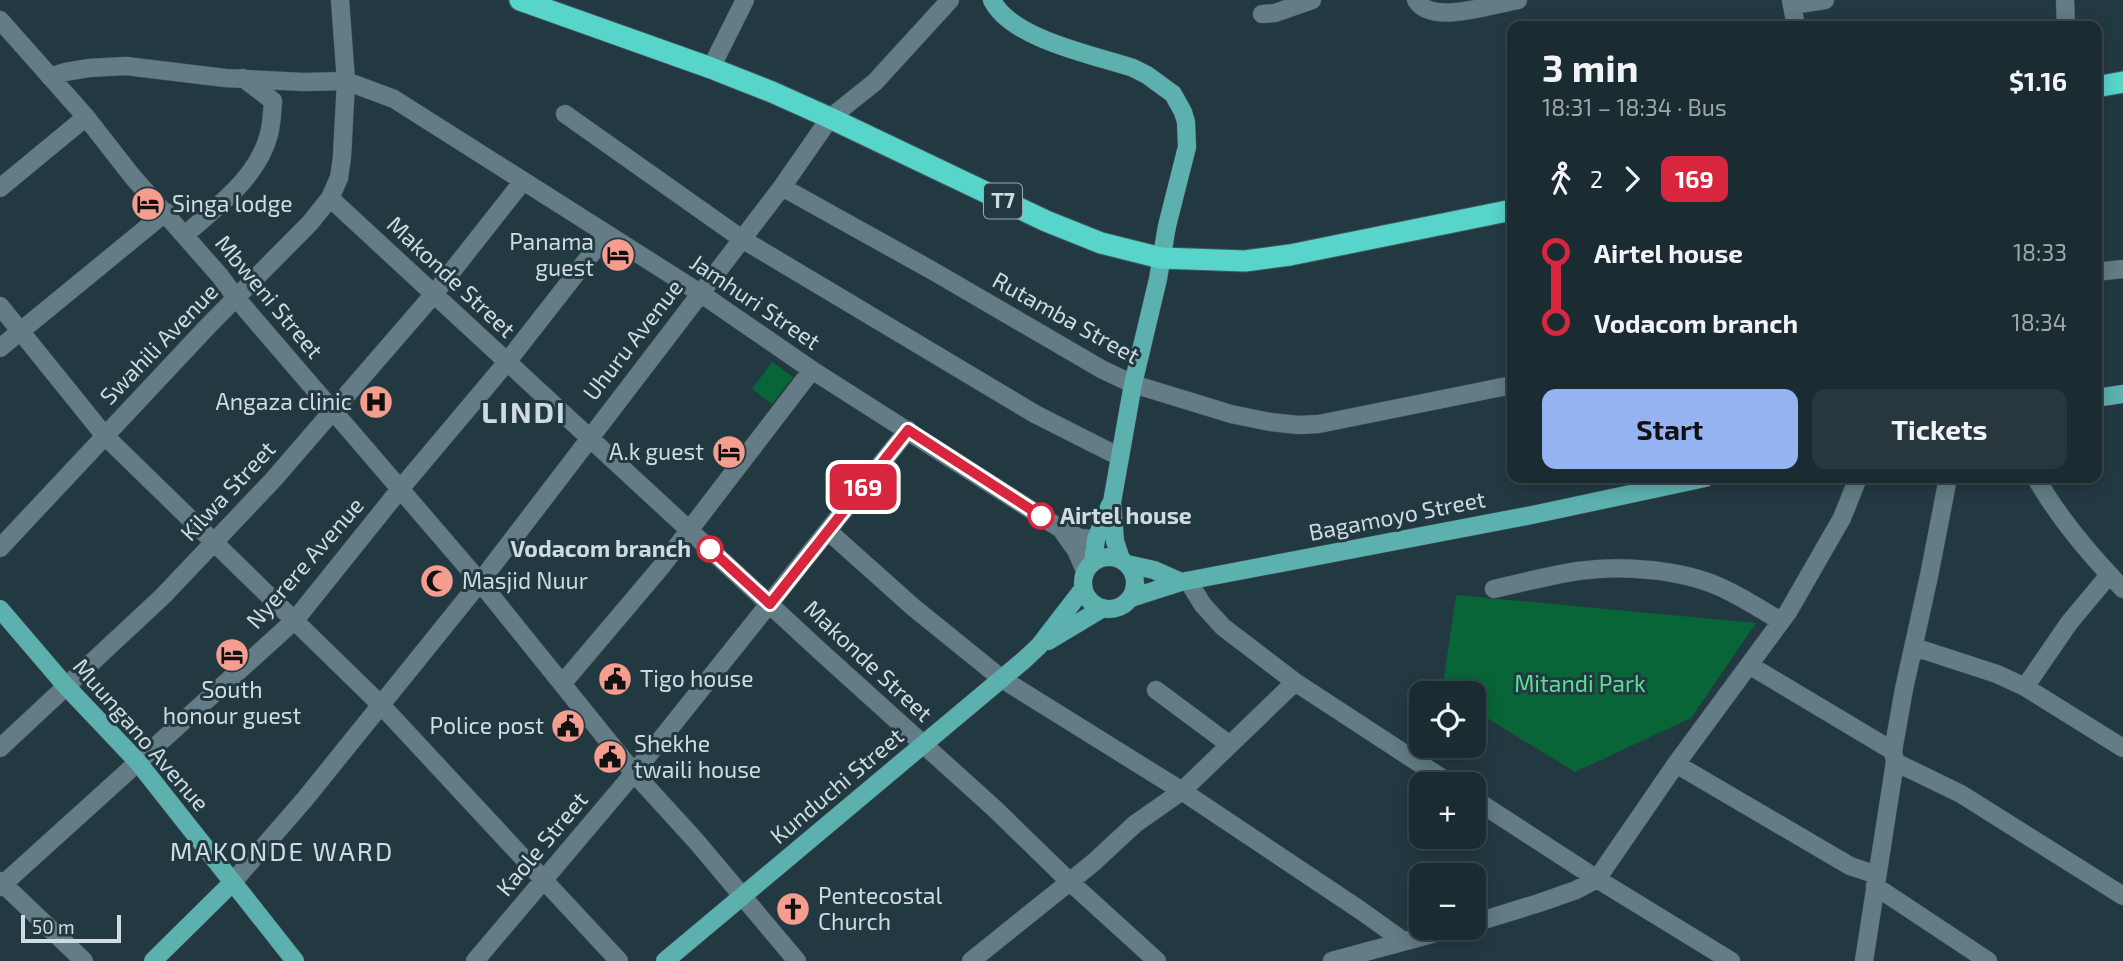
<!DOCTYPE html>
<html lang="en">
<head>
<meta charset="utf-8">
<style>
  :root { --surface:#1a2b31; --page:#27373d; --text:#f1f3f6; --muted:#9fa7ab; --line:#38474d; --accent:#95b2f1 }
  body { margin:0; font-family:"Exo 2",sans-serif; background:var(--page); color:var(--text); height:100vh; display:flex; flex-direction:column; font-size:26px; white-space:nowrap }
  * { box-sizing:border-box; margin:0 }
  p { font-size:23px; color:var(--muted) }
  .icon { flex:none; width:38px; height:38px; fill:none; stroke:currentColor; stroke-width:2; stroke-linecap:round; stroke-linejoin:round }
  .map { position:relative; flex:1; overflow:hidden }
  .drawer { position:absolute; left:1507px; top:21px; width:595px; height:462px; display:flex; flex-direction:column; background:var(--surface); border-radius:14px; box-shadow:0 4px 18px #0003,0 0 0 2px var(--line) }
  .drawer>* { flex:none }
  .badge { padding:0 14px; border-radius:10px; font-size:24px; line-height:46px }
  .buttons { position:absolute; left:1409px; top:681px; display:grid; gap:14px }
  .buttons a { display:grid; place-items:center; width:77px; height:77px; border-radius:14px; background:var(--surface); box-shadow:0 4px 18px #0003,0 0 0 2px var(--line); font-size:35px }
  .scale { position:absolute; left:21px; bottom:18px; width:100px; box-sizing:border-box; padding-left:7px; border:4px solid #cedbe0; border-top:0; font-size:19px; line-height:24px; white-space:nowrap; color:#cedbe0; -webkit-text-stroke:5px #233941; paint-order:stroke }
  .map>.badge { position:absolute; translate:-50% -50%; box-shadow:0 0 0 4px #fff }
  .legs { display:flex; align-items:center; gap:10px; height:77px; padding:0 35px; font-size:23px }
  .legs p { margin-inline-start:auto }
  .headline { display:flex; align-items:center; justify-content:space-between; height:119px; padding:0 35px }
  h1 { font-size:38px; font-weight:700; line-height:52px }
  .action { display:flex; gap:14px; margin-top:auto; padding:14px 35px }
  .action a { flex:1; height:80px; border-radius:14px; background:var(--accent); color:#111; font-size:28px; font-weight:700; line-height:80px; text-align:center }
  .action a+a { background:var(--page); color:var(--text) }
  ul { padding:0 35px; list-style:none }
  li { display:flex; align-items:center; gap:24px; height:70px; font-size:26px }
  li i { display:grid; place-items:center; width:10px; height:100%; margin:0 9px; background:currentColor }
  li i::after { content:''; width:18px; height:18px; margin:-9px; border:5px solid; border-radius:50%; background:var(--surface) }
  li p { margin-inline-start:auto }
  li:first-child i { background:linear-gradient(#0000 50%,currentColor 0) }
  li:last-child i { background:linear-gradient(currentColor 50%,#0000 0) }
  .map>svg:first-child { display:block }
</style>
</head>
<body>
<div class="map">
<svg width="2123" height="961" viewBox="0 0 2123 961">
  <rect width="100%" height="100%" fill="#233941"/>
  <!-- green -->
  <path fill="#076537" d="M772 362 793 377 772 404 752 389Z
    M1456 595 1756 623 1691 718 1575 772 1474 710V693H1445L1442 691Z"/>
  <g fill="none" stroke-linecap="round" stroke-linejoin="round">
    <!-- minor casing -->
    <g stroke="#44585f" stroke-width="19">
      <path id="minor" d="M1416 0C1431 26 1493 4 1518 0
        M1791 0 1796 26
        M2065 0 2066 26
        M1792 5 1825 0
        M1262 14 1275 13 1312 0
        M0 20 86 117 132 176 220 276 237 299 480 582 634 773 696 841 797 961
        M711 68 745 0
        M50 77 65 72 89 68 126 66 225 78 304 82 346 81 394 99 700 293 812 370 1061 529 1080 538 1096 539
        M565 114 742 239 1035 414 1120 457
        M782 187 933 271 1103 370 1133 384 1231 414 1270 422 1298 425 1319 424 1512 385
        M0 188 86 117
        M330 198 820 651 995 809 1069 881 1157 961
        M185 235C217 206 258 178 269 134 272 123 272 112 273 101L243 78
        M2096 272 2123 269
        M0 306 105 436 381 705 619 961
        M0 348 166 212
        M2036 478C2058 517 2092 557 2123 589
        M828 531 913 607 1002 679 1182 791 1360 910 1402 940
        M1063 532 1076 550 1085 571
        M0 548 209 325 310 223 330 198 339 178 342 157 346 81 340 0
        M1188 581 1203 605 1223 627 1295 682 1451 784
        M1494 589C1522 583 1550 575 1578 571 1621 565 1680 569 1720 587 1741 596 1761 610 1781 621
        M1914 647 1997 674 2025 687 2123 748
        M1749 665 1893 751
        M562 684 661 567 812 370
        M2025 687 2069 623 2109 575
        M1156 690 1230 745
        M0 748 163 596 273 480 434 294 523 181
        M1895 762 1961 794 2123 896
        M1676 764 1850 866 1877 875
        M1474 799 1597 879 1731 961
        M0 881 84 961
        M232 883 305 799 480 582 782 187 830 118 875 82 950 0
        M1875 886 1988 961
        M0 887 295 620 401 488 507 362 607 234
        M1474 923 1539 903 1576 890 1597 879 1676 764 1788 612 1842 518 1858 478
        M475 961 634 773 908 430
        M971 961 1093 863 1135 824 1182 791 1295 682
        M1332 961 1454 928
        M1864 961 1895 762 1893 751 1904 689 1929 576 1948 478"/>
    </g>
    <!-- major casing -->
    <g stroke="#44585f" stroke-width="19">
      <path id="major" d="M992 0C1011 39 1094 55 1133 68L1147 75 1173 94 1183 112 1186 122 1187 147 1167 226 1158 279 1133 384 1112 502 1115 541 1121 559
        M2096 398 2123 394
        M1083 583a26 26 0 1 1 52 0a26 26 0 1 1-52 0Z
        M1093 562 1096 539 1110 505
        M1127 564 1154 570 1181 582
        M1131 598 1181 582 1532 515 1705 478
        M0 609 65 685 137 761 295 961
        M1048 641 1103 608
        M153 961 232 883
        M665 961 1024 660 1039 646 1083 589"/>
    </g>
    <!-- highway casing -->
    <g stroke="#44585f" stroke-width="23">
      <path id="highway" d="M520 0 711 68 772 92 830 118 1046 221 1101 243 1161 258 1245 261 1290 255 1512 210
        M2096 87 2123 82"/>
    </g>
    <!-- minor -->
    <use href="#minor" stroke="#637c85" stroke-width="18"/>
    <!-- major -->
    <use href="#major" stroke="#5cb1af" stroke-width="18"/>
    <!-- highway -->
    <use href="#highway" stroke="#57d5cb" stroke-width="21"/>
  </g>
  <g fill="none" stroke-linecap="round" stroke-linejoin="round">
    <!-- line-1 casing -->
    <g stroke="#fff" stroke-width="16">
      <path id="line-1" d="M710 549 770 604 908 430 1041 516"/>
    </g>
    <!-- line-1 -->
    <use href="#line-1" stroke="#d7263d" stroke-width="10"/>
  </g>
  <!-- icons -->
  <defs>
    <g id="hotel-disc" transform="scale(1.75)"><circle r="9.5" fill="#f59d8f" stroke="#233941"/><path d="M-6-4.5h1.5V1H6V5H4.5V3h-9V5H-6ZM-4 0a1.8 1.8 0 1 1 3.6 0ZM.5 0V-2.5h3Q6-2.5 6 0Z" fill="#111"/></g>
    <g id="hospital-disc" transform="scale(1.75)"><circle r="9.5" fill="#f59d8f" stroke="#233941"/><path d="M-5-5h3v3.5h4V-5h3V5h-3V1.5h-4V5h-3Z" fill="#111"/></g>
    <g id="mosque-disc" transform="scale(1.75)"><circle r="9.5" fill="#f59d8f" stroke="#233941"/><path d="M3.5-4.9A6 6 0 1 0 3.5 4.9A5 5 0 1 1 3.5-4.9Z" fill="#111"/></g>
    <g id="civic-disc" transform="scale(1.75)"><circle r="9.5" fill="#f59d8f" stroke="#233941"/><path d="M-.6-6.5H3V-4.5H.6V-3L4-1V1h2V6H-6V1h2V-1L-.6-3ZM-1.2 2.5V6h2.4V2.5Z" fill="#111"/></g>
    <g id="church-disc" transform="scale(1.75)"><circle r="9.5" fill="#f59d8f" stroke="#233941"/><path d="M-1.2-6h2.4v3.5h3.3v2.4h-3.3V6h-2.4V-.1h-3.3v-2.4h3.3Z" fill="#111"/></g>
  </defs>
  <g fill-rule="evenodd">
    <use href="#hotel-disc" x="148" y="204"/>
    <use href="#hotel-disc" x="618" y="255"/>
    <use href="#hospital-disc" x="376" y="402"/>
    <use href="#hotel-disc" x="729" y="452"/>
    <use href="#mosque-disc" x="437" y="581"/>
    <use href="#hotel-disc" x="232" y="655"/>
    <use href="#civic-disc" x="615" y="679"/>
    <use href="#civic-disc" x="568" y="726"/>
    <use href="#civic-disc" x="610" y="757"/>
    <use href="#church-disc" x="793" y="909"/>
  </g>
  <!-- markers -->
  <g fill="#fff" stroke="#d7263d" stroke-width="3.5">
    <circle cx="1041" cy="516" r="12"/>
    <circle cx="710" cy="549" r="12"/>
  </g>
  <g text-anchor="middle" stroke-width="6" stroke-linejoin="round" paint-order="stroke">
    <!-- shield labels -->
    <rect fill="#233941" stroke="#9baab0" stroke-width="2" x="984" y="183.5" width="38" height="35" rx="5"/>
    <g font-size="21" font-weight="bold" fill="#cedbe0">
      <text x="1003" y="208">T7</text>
    </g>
    <!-- poi labels -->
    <g font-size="23" fill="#cedbe0" stroke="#233941" text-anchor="start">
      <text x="172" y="212">Singa lodge</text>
      <text x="594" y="250" text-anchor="end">Panama<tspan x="594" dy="26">guest</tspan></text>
      <text x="352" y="410" text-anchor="end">Angaza clinic</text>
      <text x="704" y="460" text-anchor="end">A.k guest</text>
      <text x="462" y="589">Masjid Nuur</text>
      <text x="640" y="687">Tigo house</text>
      <text x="232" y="698" text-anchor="middle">South<tspan x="232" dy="26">honour guest</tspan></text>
      <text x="544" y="734" text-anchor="end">Police post</text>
      <text x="634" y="752">Shekhe<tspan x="634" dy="26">twaili house</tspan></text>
      <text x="818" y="904">Pentecostal<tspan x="818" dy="26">Church</tspan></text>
    </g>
    <!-- street labels -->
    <g font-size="23" fill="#cedbe0" stroke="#233941">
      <text transform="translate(451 277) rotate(43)" y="8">Makonde Street</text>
      <text transform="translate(269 297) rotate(50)" y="8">Mbweni Street</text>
      <text transform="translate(755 302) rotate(34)" y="8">Jamhuri Street</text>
      <text transform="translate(1066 318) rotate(29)" y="8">Rutamba Street</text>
      <text transform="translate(633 340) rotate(-52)" y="8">Uhuru Avenue</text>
      <text transform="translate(159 344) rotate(-46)" y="8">Swahili Avenue</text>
      <text transform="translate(228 491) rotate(-47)" y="8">Kilwa Street</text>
      <text transform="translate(1397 516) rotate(-11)" y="8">Bagamoyo Street</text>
      <text transform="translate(305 563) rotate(-49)" y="8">Nyerere Avenue</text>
      <text transform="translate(868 661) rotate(43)" y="8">Makonde Street</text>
      <text transform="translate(141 735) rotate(49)" y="8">Muungano Avenue</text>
      <text transform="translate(837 786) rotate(-40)" y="8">Kunduchi Street</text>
      <text transform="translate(542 844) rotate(-50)" y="8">Kaole Street</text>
    </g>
    <!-- stop labels -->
    <g font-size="23" font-weight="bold" fill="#cedbe0" stroke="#233941" text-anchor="start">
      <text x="1060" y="524">Airtel house</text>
      <text x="691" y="557" text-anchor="end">Vodacom branch</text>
    </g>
    <!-- park labels -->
    <g font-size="23" fill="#5ede92" stroke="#233941">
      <text x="1580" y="692">Mitandi Park</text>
    </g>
    <!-- quarter labels -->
    <g font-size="26" letter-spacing="2" fill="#cedbe0" stroke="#233941">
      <text x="282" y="861">MAKONDE WARD</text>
    </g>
    <!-- district labels -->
    <g font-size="30" font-weight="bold" letter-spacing="2" fill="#cedbe0" stroke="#233941">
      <text x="524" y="423">LINDI</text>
    </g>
  </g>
</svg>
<div class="buttons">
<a><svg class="icon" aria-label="locate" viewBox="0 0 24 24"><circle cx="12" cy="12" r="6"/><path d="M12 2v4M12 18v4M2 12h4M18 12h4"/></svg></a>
<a>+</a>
<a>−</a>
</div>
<div class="scale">50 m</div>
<b class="badge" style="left:863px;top:487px;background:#d7263d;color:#fff">169</b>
<section class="drawer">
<div class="headline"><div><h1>3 min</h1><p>18:31 – 18:34 · Bus</p></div><b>$1.16</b></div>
<div class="legs"><svg class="icon" aria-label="walk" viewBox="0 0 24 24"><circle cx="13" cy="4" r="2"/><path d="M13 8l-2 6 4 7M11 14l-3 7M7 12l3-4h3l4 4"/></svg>2<svg class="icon" aria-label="forward" viewBox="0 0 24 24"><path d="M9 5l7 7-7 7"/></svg><b class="badge" style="background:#d7263d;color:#fff">169</b></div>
<ul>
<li><i style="color:#d7263d"></i><b>Airtel house</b><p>18:33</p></li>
<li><i style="color:#d7263d"></i><b>Vodacom branch</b><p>18:34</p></li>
</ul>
<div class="action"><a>Start</a><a>Tickets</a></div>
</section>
</div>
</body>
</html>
